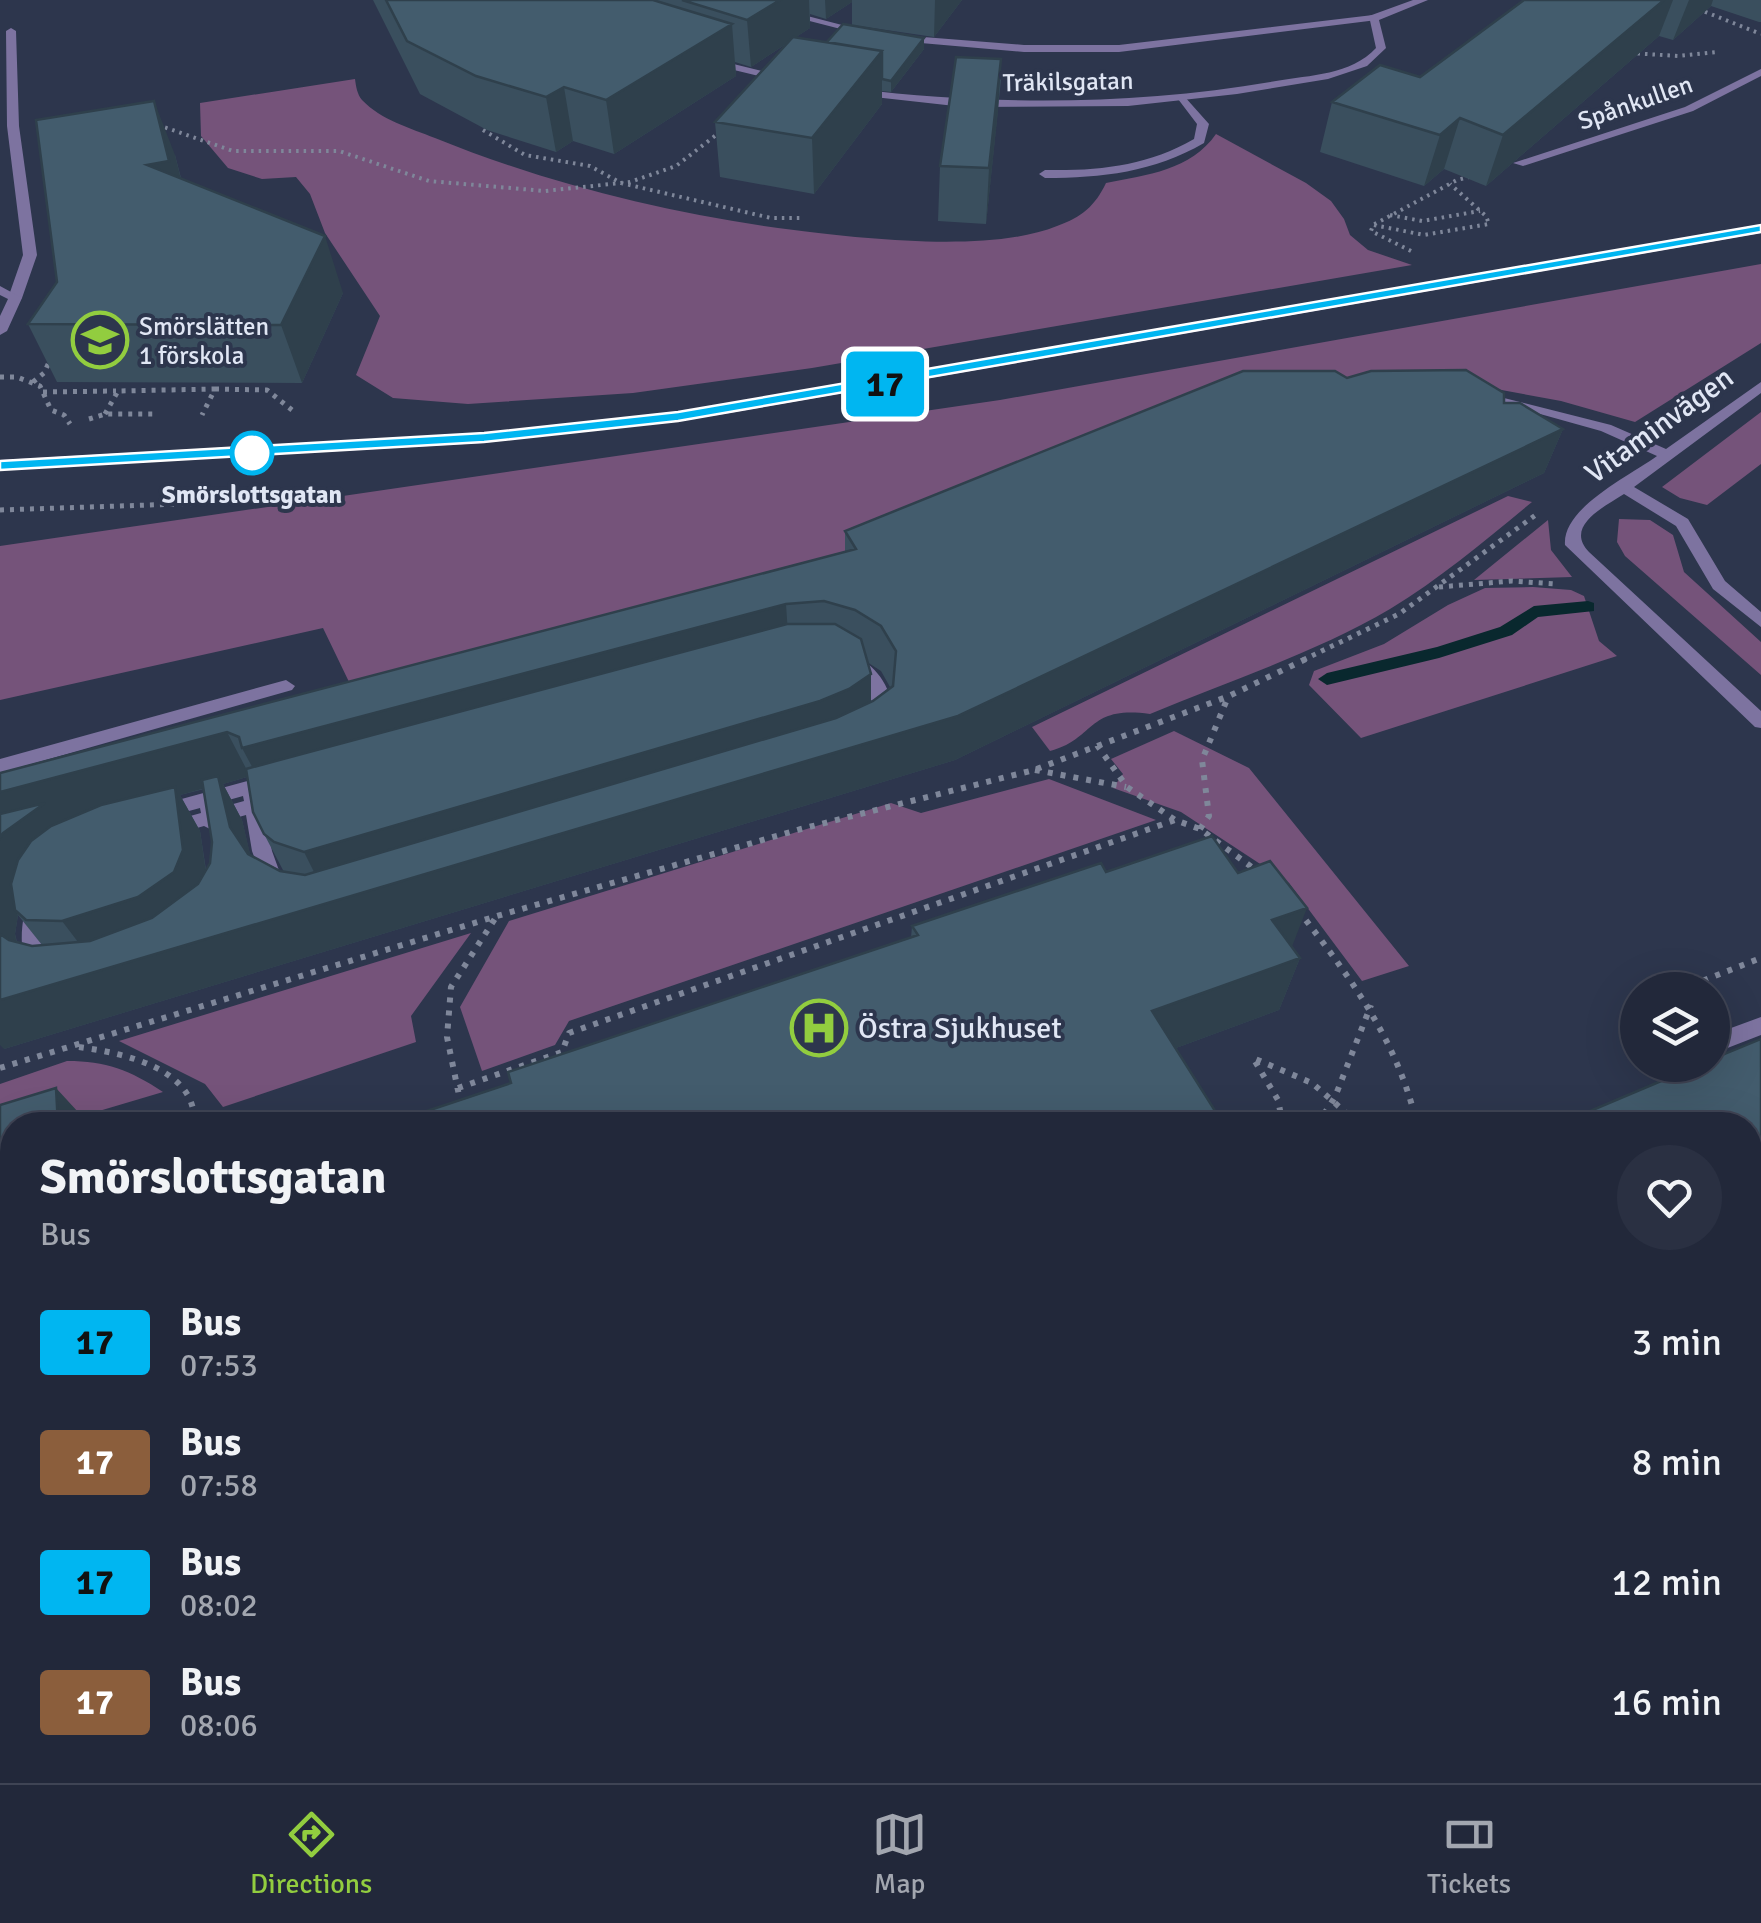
<!DOCTYPE html>
<html lang="en">
<head>
<meta charset="utf-8">
<style>
  :root { --surface:#22283a; --page:#2a3042; --text:#f1f3f6; --muted:#a2a6af; --line:#3f4454; --accent:#92cd3f }
  body { margin:0; font-family:Signika,sans-serif; background:var(--page); color:var(--text); height:100vh; display:flex; flex-direction:column; font-size:38px; white-space:nowrap }
  * { box-sizing:border-box; margin:0 }
  p { font-size:32px; color:var(--muted) }
  .icon { flex:none; width:55px; height:55px; fill:none; stroke:currentColor; stroke-width:2; stroke-linecap:round; stroke-linejoin:round }
  .map { position:relative; flex:1; overflow:hidden }
  .drawer { position:absolute; left:0px; top:1112px; width:1762px; height:672px; display:flex; flex-direction:column; background:var(--surface); border-radius:40px 40px 0 0; box-shadow:0 10px 40px #0002,0 0 0 2px var(--line) }
  .drawer>* { flex:none }
  .badge { padding:0 20px; border-radius:8px; font-size:35px; line-height:65px }
  .tools { position:absolute; left:1620px; top:972px; display:grid; gap:20px }
  .tools a { display:grid; place-items:center; width:110px; height:110px; border-radius:50%; background:var(--surface); box-shadow:0 10px 40px #0002,0 0 0 2px var(--line); font-size:50px }
  .map>.badge { position:absolute; translate:-50% -50%; box-shadow:0 0 0 5px #fff }
  .round { display:grid; place-items:center; flex:none; width:105px; height:105px; border-radius:52px; background:var(--page) }
  .headline { display:flex; align-items:center; justify-content:space-between; height:170px; padding:0 40px }
  h1 { font-size:48px; font-weight:700; line-height:75px }
  ul { padding:0; list-style:none }
  li { display:flex; align-items:center; gap:30px; height:120px; padding:0 40px }
  li div { flex:1 }
  li b { display:block; font-size:38px }
  li em { font-style:normal }
  li .badge { min-width:110px; font-weight:700; text-align:center }
  .tabs { display:flex; justify-content:space-around; align-items:center; height:140px; border-top:2px solid var(--line); background:var(--surface); font-size:28px; color:var(--muted) }
  .tabs a { display:grid; justify-items:center; gap:5px }
  .tabs .on { color:var(--accent) }
  .map>svg:first-child { display:block }
</style>
</head>
<body>
<div class="map">
<svg width="1761" height="1783" viewBox="0 0 1761 1783">
  <rect width="100%" height="100%" fill="#2d364d"/>
  <!-- green -->
  <path fill="#75537a" d="M355 79C356 86 357 94 362 100 381 120 410 128 435 138 548 184 673 215 794 230 866 239 991 253 1057 226 1082 217 1095 206 1106 183 1147 175 1191 170 1216 134L1306 183 1331 201 1344 219 1350 235 1368 250 1412 265 812 368 633 393 468 404 393 398 356 375 380 316 325 233 310 194 296 177 262 179 228 168 201 136 200 103Z
    M1761 264V343L1635 422 1561 401 1431 377 364 713 323 628 0 700V546L1000 400Z
    M1761 412V464L1707 505 1680 498 1662 487Z
    M1508 496 1532 502C1486 540 1441 578 1390 609 1315 653 1229 681 1150 714 1086 705 1096 739 1050 751L1032 727Z
    M1619 519 1650 520 1673 535 1684 572 1761 642V675L1625 556 1617 542Z
    M1548 520 1551 550 1572 577 1474 580Z
    M1533 587 1571 590 1584 596 1599 641 1617 656 1361 738 1309 685 1314 671 1384 644 1448 605 1485 588Z
    M1174 731 1249 768 1409 966 1362 981 1289 883 1181 812 1113 788 1123 774 1111 759Z
    M1049 779 1156 820 569 1021 555 1045 482 1071 460 1007 509 921 891 803 921 813Z
    M471 933 411 1016 416 1042 223 1107 205 1084 119 1041Z
    M67 1061C106 1061 130 1070 163 1092L99 1111V1125H12L0 1163V1084Z"/>
  <g fill="none" stroke-linecap="round" stroke-linejoin="round">
    <!-- stream -->
    <path fill="#09282e" fill-rule="evenodd" d="M1588 601 1594 603V611L1538 617 1512 635 1439 658 1327 685 1318 679 1327 673 1437 647 1500 627 1534 606Z"/>
    <!-- path-far2 -->
    <path stroke="#7f879a" stroke-width="4" stroke-dasharray="2.5 5" stroke-linecap="butt" d="M1698 9 1761 34
      M1630 53 1678 56 1717 52
      M158 125 233 151H339L429 181 545 191 630 182 676 166 720 132
      M483 130 525 155 590 166 621 183 771 218H804
      M1390 215 1422 221 1480 211
      M1374 225 1424 235 1489 224 1486 216 1450 184
      M1411 251 1371 231 1373 225 1457 180 1473 176"/>
    <!-- path-far1 -->
    <path stroke="#7f879a" stroke-width="5" stroke-dasharray="4 6" stroke-linecap="butt" d="M0 377H17L40 386 51 410 64 415 70 424
      M33 382 44 373 52 356
      M215 389 267 390 292 410
      M43 392 116 391
      M105 414 118 391 215 389 202 415
      M89 419 105 414H158
      M0 510 209 503 290 490
      M1439 587 1512 581 1556 584
      M1303 660 1399 614 1537 514"/>
    <!-- path -->
    <path stroke="#7f879a" stroke-width="6" stroke-dasharray="5 8" stroke-linecap="butt" d="M1097 745 1127 787 1175 820 1200 829 1257 871
      M1035 770 1126 787
      M1200 829 1209 816 1202 760 1228 697
      M1298 910C1350 977 1398 1041 1417 1125
      M1679 990 1761 958
      M79 1047C114 1052 167 1062 187 1094 193 1103 194 1115 197 1125
      M0 1068 497 916 801 829 1034 770 1229 696 1308 658
      M458 1088 562 1052 569 1033 1175 820
      M461 1105 447 1037 451 987 496 917
      M1283 1125 1278 1100 1253 1058 1312 1083 1360 1125
      M1317 1125 1335 1097 1371 1005"/>
    <!-- service -->
    <path fill="#7d73a0" fill-rule="evenodd" d="M728 0H746L869 32 864 35Z
      M1373 15 1378 18 1377 20 1119 52H1024L898 41 893 38 898 35 1024 45H1119Z
      M11 28 16 31 19 126 37 255 22 298 15 302 8 298 23 255 7 126 6 31Z
      M1184 96 1209 124 1204 143C1154 172 1102 178 1045 178L1039 174 1045 170C1099 171 1147 166 1194 139L1197 124 1178 99Z
      M1761 382V393L1634 487 1688 519 1725 581 1761 612V627L1713 589 1676 526 1624 494C1604 507 1564 526 1589 552L1761 711V728L1755 727 1565 545C1562 508 1628 477 1657 456L1601 431 1497 402 1504 398 1611 425 1666 449Z
      M852 655C878 664 899 697 890 725L884 726 875 720 867 686 843 661Z
      M286 680 295 686 292 690 0 773V759Z
      M251 780 258 782 262 796 274 793 283 800 281 805 264 810 272 851 285 887 282 893H268L265 887 252 851 246 815 221 822 219 828 212 830 204 826 172 835 165 833 162 828 165 823 201 813 200 808 163 818 153 811 156 806ZM243 796 244 801 219 808 218 803Z
      M36 896 43 898C46 908 42 913 41 924 39 941 45 952 52 966L49 972C13 982 20 918 29 898Z
      M1761 1017V1035L1712 1054V1035Z"/>
    <!-- minor -->
    <path fill="#7d73a0" fill-rule="evenodd" d="M1413 0H1428L1379 20 1386 48 1367 66 1328 79 1237 94 1128 106 964 107 856 95 850 92 856 89C997 106 1136 105 1276 81 1310 75 1351 75 1376 48L1369 16Z
      M709 58 787 77 789 79 783 82 705 63V59Z
      M1761 69V76L1693 111 1523 166 1513 163 1685 107Z
      M0 286 22 298 7 331 0 335V316L8 299 0 295Z"/>
    <!-- tertiary -->
    <path fill="#7d73a0" fill-rule="evenodd" d="M1761 225V233L718 415 483 443 0 470V460L483 433 718 407Z"/>
  </g>
  <!-- wall -->
  <path fill="#3a4f5e" fill-rule="evenodd" d="M373 0H962L934 37 852 25V2L826 19 810 14V28L796 37 827 42 924 49 891 92 882 91V104L814 194 720 177 715 122 789 42 751 67 735 62 736 76 614 154 573 141 556 152 487 130 420 94Z
    M1524 0H1761V22H1759L1711 6 1673 40 1659 36 1486 186 1444 169 1424 186 1320 152 1332 102 1420 77Z
    M1002 70 986 224 938 221 940 166Z
    M175 155 181 178 343 293 302 383 57 382 28 324 57 282Z
    M1347 378 1504 403 1563 429 1544 473 955 760 4 1049 0 773 845 552V531ZM867 662 881 671 890 687 871 702ZM247 777 264 834 284 872 250 855 242 820 223 784ZM204 789 212 842 210 863 206 870 200 831 180 795ZM18 915 42 945 32 946 17 942 15 934Z
    M1106 872 1292 947 1300 958 1279 1010 1176 1048 1224 1125H385L511 1083 911 938 912 926Z
    M1761 1039V1592L1750 1577V1125Z
    M1369 1772H1640L1621 1783H1374Z"/>
  <!-- shaded-wall -->
  <path fill="#2f404c" d="M780 0H809L810 28 751 67 747 20Z
    M825 0H852V2L826 19Z
    M935 0H962L934 37Z
    M1664 0H1673L1659 36 1486 186 1503 135Z
    M1689 0H1713L1711 6 1673 40Z
    M732 24 736 76 614 154 606 100Z
    M924 38V49L891 92V81Z
    M882 51V104L814 194 812 138Z
    M1001 59 998 112 986 224 989 168Z
    M564 87 573 141 556 152 546 97Z
    M154 101 175 155 190 216 147 165Z
    M1460 118 1444 169 1424 186 1440 135Z
    M325 236 343 293 302 383 281 325Z
    M1563 429 1544 473 955 760 4 1049 0 1045V1000L958 716Z
    M786 604 789 649 265 791 242 748Z
    M871 674V718L325 894 304 852Z
    M227 732 250 776 223 784 242 820 254 870 230 827 220 784 180 795 200 831 209 893 94 963 62 921 15 910 18 915 15 934 19 955 0 936V792Z
    M1307 908 1286 962 1272 920Z
    M1300 958 1279 1010 1138 1062 1152 1011Z
    M56 1088 90 1125H58Z
    M74 1772H129L130 1783H75Z"/>
  <!-- building -->
  <path fill="#435c6d" stroke="#2f404c" stroke-width="2.5" d="M386 0H653L732 24 606 100 564 87 546 97 476 76 407 41Z
    M682 0H780L747 20Z
    M1524 0H1664L1503 135 1460 118 1440 135 1332 102 1380 65 1420 77Z
    M843 24 924 38 891 81 882 79V51L827 42Z
    M793 37 882 51 812 138 715 122Z
    M956 57 1001 59 989 168 940 166Z
    M154 101 169 161 147 165 325 236 281 325 28 324 57 282 36 120Z
    M1466 370 1504 393V403H1520L1563 429 958 716 0 1000V934L9 940 32 946 90 941 152 918 198 884 210 863 212 842 202 780 218 776 230 827 248 854 280 871 305 875 836 718 873 701 893 686 896 651 881 626 855 610 824 601 786 604 242 748 239 737 227 732 0 792V773L856 549 845 531 1243 371H1335L1347 378 1371 371Z
    M787 624H835L861 639 871 674 849 689 820 701 304 852 274 842 264 834 253 812 246 769Z
    M175 787 183 850 174 872 138 897 62 921 26 920 15 910 11 884 18 860 31 841 51 826 101 805Z
    M45 803 3 833 0 838V814Z
    M1212 836 1238 873 1270 861 1307 908 1272 920 1300 958 1152 1011 1224 1125H1067L1065 1120 1051 1125H385L511 1083 508 1072 918 935 912 926 1101 863 1106 872Z
    M1761 1039V1482L1750 1468V1125H1557L1699 1065H1712V1059Z
    M56 1088 58 1125H12V1772H74L75 1783H0V1105Z
    M169 1772H1071L1075 1783H144Z
    M1415 1772H1640L1621 1783H1420Z"/>
  <!-- line -->
  <path fill="#00b6f1" stroke="#fff" stroke-width="2.5" d="M1761 225V232L678 421 484 442 0 470V461L484 433 678 412Z"/>
  <!-- icons -->
  <defs>
    <g id="school-ring" transform="scale(2.875)"><circle r="9.5" fill="#2d364d" stroke="#92cd3f" stroke-width="1.5"/><path d="M0-5L7-2L0 1L-7-2ZM-4 1L0 2.5L4 1V4Q0 6-4 4Z" fill="#92cd3f"/></g>
    <g id="hospital-ring" transform="scale(2.875)"><circle r="9.5" fill="#2d364d" stroke="#92cd3f" stroke-width="1.5"/><path d="M-5-5h3v3.5h4V-5h3V5h-3V1.5h-4V5h-3Z" fill="#92cd3f"/></g>
  </defs>
  <g fill-rule="evenodd">
    <use href="#school-ring" x="100" y="340"/>
    <use href="#hospital-ring" x="819" y="1028"/>
  </g>
  <!-- markers -->
  <circle fill="#fff" stroke="#00b6f1" stroke-width="5" cx="252" cy="453" r="20"/>
  <g text-anchor="middle" stroke-width="8" stroke-linejoin="round" paint-order="stroke">
    <!-- far-street labels -->
    <g font-size="25" fill="#e0e6f4" stroke="#2d364d">
      <text transform="translate(1068 81) rotate(-1)" y="9">Träkilsgatan</text>
      <text transform="translate(1635 102) rotate(-19)" y="9">Spånkullen</text>
    </g>
    <!-- far-poi labels -->
    <g font-size="25" fill="#e0e6f4" stroke="#2d364d" text-anchor="start">
      <text x="139" y="335">Smörslätten<tspan x="139" dy="29">1 förskola</tspan></text>
    </g>
    <!-- far-stop labels -->
    <g font-size="25" font-weight="bold" fill="#e0e6f4" stroke="#2d364d">
      <text x="252" y="503">Smörslottsgatan</text>
    </g>
    <!-- street labels -->
    <g font-size="30" fill="#e0e6f4" stroke="#2d364d">
      <text transform="translate(1659 425) rotate(-36)" y="10">Vitaminvägen</text>
    </g>
    <!-- poi labels -->
    <g font-size="30" fill="#e0e6f4" stroke="#2d364d" text-anchor="start">
      <text x="858" y="1038">Östra Sjukhuset</text>
    </g>
  </g>
</svg>
<div class="tools">
<a><svg class="icon" aria-label="layers" viewBox="0 0 24 24"><path d="M12 4l9 5-9 5-9-5zM3 14l9 5 9-5"/></svg></a>
</div>
<b class="badge" style="left:885px;top:384px;background:#00b6f1;color:#111">17</b>
<section class="drawer">
<div class="headline"><div><h1>Smörslottsgatan</h1><p>Bus</p></div><a class="round"><svg class="icon" aria-label="heart" viewBox="0 0 24 24"><path d="M12 20l-8-8c-3-5 5-10 8-4 3-6 11-1 8 4z"/></svg></a></div>
<ul>
<li><span class="badge" style="background:#00b6f1;color:#111">17</span><div><b>Bus</b><p>07:53</p></div><em>3 min</em></li>
<li><span class="badge" style="background:#8b5e3c;color:#fff">17</span><div><b>Bus</b><p>07:58</p></div><em>8 min</em></li>
<li><span class="badge" style="background:#00b6f1;color:#111">17</span><div><b>Bus</b><p>08:02</p></div><em>12 min</em></li>
<li><span class="badge" style="background:#8b5e3c;color:#fff">17</span><div><b>Bus</b><p>08:06</p></div><em>16 min</em></li>
</ul>
</section>
</div>
<nav class="tabs">
<a class="on"><svg class="icon" aria-label="directions" viewBox="0 0 24 24"><path d="M12 3l9 9-9 9-9-9zM9 14v-3h6M13 9l2 2-2 2"/></svg>Directions</a>
<a><svg class="icon" aria-label="map" viewBox="0 0 24 24"><path d="M3 6l6-2 6 2 6-2v14l-6 2-6-2-6 2zM9 4v14M15 6v14"/></svg>Map</a>
<a><svg class="icon" aria-label="tickets" viewBox="0 0 24 24"><path d="M3 7h18v10H3zM15 7v10"/></svg>Tickets</a>
</nav>
</body>
</html>
